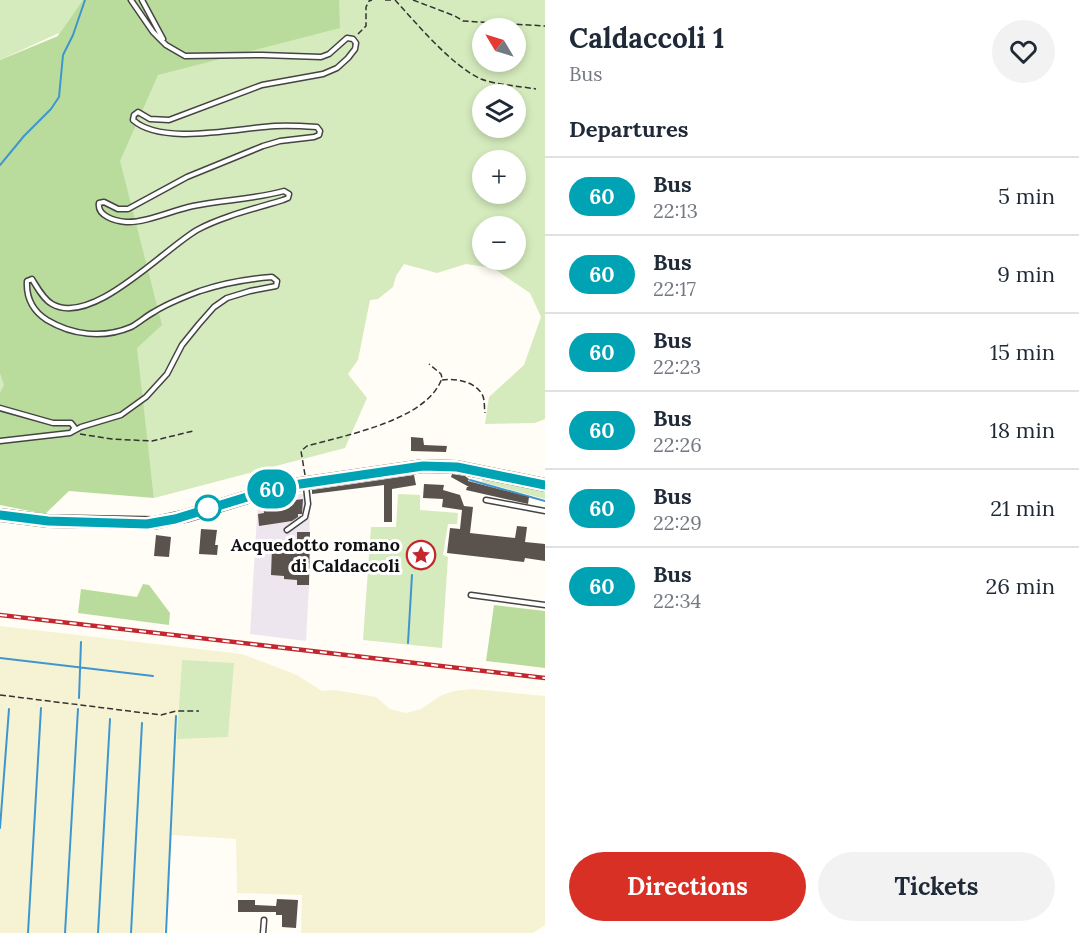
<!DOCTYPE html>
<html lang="en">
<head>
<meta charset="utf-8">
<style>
  :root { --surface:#fff; --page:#f2f2f3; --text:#1f2937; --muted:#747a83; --line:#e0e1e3; --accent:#d93025 }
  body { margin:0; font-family:Lora,serif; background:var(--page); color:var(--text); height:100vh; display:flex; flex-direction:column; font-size:22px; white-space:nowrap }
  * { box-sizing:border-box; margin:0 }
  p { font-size:20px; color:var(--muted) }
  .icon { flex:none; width:33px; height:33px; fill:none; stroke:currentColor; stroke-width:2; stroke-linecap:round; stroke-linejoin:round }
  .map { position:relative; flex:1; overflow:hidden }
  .drawer { display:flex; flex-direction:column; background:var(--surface); width:534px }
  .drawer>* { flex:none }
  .badge { padding:0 12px; border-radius:20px; font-size:21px; line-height:39px }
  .needle { width:39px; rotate:308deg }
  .controls { position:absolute; left:472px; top:18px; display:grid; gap:12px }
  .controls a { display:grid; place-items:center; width:54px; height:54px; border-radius:50%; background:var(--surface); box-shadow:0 3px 9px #0003; font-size:30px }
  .map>.badge { position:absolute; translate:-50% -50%; box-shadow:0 0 0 3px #fff }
  h2 { padding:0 24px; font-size:22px; line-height:54px }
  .round { display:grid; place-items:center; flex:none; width:63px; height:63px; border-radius:32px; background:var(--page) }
  .summary { display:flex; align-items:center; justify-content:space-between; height:102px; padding:0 24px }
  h1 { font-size:28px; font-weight:700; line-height:45px }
  .button { display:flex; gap:12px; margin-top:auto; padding:12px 24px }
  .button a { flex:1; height:69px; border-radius:36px; background:var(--accent); color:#fff; font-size:24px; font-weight:700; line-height:69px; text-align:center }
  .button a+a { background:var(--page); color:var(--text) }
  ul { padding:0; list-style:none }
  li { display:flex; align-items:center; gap:18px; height:78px; padding:0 24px; border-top:2px solid var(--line) }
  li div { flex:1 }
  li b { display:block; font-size:22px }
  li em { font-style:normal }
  li .badge { min-width:66px; font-weight:700; text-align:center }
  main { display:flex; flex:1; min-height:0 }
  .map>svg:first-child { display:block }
</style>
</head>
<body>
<main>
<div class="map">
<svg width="545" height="933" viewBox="0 0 545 933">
  <rect width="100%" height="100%" fill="#fffdf5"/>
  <!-- industrial -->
  <path fill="#eee6ef" d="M310 493 309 585 306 641 250 634 258 499Z"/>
  <!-- farmland -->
  <path fill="#f6f3d4" d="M0 626 242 654 297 675 322 691 335 690 376 697 390 709 406 713 421 709 440 696 454 691 473 689 545 696V925L533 933H301L302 895 237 893 236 839 172 835 164 933H0Z"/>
  <!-- green -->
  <path fill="#d5ebbd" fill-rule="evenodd" d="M0 0H545V419L535 423 485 424 489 397 524 365 541 317 530 293 493 268 466 264 437 273 404 264 396 276 393 287 378 299 370 300 358 360 348 374 367 398 345 448 154 498 142 396 0 439V164L59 33 0 60ZM483 28H516V62H483ZM483 94H516V128H483ZM483 160H516V194H483ZM483 226H516V260H483Z
    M484 477 545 490V499L482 482Z
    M398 494 420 495V510L458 513 457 524H448L443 555 448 557 442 648 363 640 371 527H396Z
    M182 660 234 663 228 737 177 739Z"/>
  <!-- forest -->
  <path fill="#b9dc9c" d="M83 0H339L340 28 158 75 120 161 162 325 137 348 154 498 69 491 45 514 0 505V393L4 385 0 373V60L58 36Z
    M143 584 149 585 170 613 169 625 78 613 81 589 137 597Z
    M494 605 545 611V668L486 661Z"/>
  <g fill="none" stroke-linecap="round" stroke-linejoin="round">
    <!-- stream -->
    <path stroke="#3f96cf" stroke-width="2" d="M0 165 24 136 51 109 59 97 63 55 73 35 85 0
      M470 480 545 501
      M408 643 412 575
      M0 658 153 676
      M79 698 81 642
      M0 828 9 709
      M28 933 41 708
      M65 933 78 709
      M98 933 110 719
      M131 933 142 723
      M166 933 176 716"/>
  </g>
  <!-- building -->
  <path fill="#5a524d" d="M411 437 423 438 424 445 447 446 446 452 411 451Z
    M452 474 465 476 469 479 468 481 529 497 528 504 466 490 467 487H469L451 477Z
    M414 475 416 485 392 489V522H384V485L312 494V490Z
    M424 484 444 485 443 490 460 495 464 506 473 507 470 533 515 538 517 526 527 527 525 542 545 544V561L525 558 524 562 447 553 450 528 460 529 462 510 442 507 443 499 423 498Z
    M303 499 302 514H298V517L292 521 259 526 258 514 264 513 263 504Z
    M201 529 217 530 215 545H218L217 555 199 554Z
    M297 532H310L309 585H297V580L284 579V576L271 575 272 547H297Z
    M156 535 171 537 169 557 154 556Z
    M277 899 298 900 296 928 282 927V915H276V912H238V900H255V905L276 906Z"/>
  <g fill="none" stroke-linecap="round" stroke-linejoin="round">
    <!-- service casing -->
    <g stroke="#444" stroke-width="7">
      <path id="service" d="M142 0 163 39
        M0 408 53 423H71L75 428 73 430
        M0 441 70 433 81 427 121 415 146 397 167 374 182 345 199 324 214 307 227 298 250 291 276 286 277 281 272 277C247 279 224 283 200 291 184 297 168 303 154 312 146 316 139 323 131 327 103 339 72 335 47 320 33 311 26 298 27 281L32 279C37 287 43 299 52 304 92 327 164 249 197 230 220 217 257 208 283 200L288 198 289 194 284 191C255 199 223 200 193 206 173 210 146 223 126 222 115 221 97 216 99 203L104 202 118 209H128L187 177 263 146 280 141 314 137 319 135 320 131 317 127C303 126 289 125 275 126 238 128 162 146 133 120L134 115 138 112 150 119 169 120 262 85 323 74 337 68 348 58 355 49 356 43 353 39 347 38 329 54 321 57 262 55 185 56 166 45 153 32 131 0
        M486 500 545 511
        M287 530 305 517 308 504 306 486
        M471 595 545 605
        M263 933 264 920"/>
    </g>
    <!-- secondary casing -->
    <g stroke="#333" stroke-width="14">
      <path id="secondary" d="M0 515 48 521 154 523 186 516 280 487 423 466 457 467 545 485"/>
    </g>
    <!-- path -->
    <path stroke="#333" stroke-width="1.5" stroke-dasharray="6 3" stroke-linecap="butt" d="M385 0H392
      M395 0C417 24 452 66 481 79 497 85 519 86 536 89
      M413 0 455 16 463 21 545 26
      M358 34 366 26V7L369 1 372 0
      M442 380C455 378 474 381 482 394 485 399 484 407 485 413
      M80 434 112 439 152 441 193 431
      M305 475 301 451 307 446C346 435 428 420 442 378L441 374 429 364
      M0 695 161 715 176 711H199"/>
    <!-- service -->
    <use href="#service" stroke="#fff" stroke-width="4"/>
    <!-- secondary -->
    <use href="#secondary" stroke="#fff6b0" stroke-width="10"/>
    <!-- rail casing -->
    <g stroke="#c4262e" stroke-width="4.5">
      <path id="rail" d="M0 615 545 678"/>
    </g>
    <!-- rail -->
    <use href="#rail" stroke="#fff" stroke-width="2" stroke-dasharray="7" stroke-linecap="butt"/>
  </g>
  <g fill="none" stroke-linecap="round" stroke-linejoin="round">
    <!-- line casing -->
    <g stroke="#fff" stroke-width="14">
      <path id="line" d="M0 515 48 521 147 524 175 519 280 487 423 466 457 467 545 485"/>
    </g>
    <!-- line -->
    <use href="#line" stroke="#00a3b4" stroke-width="9"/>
  </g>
  <!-- icons -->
  <defs>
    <g id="sight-ring" transform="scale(1.5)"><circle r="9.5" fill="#fff" stroke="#c4262e" stroke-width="1.5"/><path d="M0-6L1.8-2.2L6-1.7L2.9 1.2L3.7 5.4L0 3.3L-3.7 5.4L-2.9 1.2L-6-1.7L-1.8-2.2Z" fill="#c4262e"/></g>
  </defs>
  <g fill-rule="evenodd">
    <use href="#sight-ring" x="421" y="555"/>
  </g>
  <!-- markers -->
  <circle fill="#fff" stroke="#00a3b4" stroke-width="3" cx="208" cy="508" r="12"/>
  <g text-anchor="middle" stroke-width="6" stroke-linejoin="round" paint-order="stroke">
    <!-- poi labels -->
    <g font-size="18" font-weight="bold" fill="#111" stroke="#fff" text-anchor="end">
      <text x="400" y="551">Acquedotto romano<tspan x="400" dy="21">di Caldaccoli</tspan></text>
    </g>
  </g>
</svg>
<div class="controls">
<a><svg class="needle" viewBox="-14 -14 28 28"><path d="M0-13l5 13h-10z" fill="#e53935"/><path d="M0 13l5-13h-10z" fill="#747a83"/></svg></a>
<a><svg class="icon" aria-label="layers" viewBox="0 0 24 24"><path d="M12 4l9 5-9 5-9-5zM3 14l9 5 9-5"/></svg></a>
<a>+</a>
<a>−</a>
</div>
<b class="badge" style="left:272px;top:489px;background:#00a3b4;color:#fff">60</b>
</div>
<section class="drawer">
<div class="summary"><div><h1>Caldaccoli 1</h1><p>Bus</p></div><a class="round"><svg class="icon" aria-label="heart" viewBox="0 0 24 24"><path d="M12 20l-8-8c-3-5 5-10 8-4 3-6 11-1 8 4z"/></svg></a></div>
<h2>Departures</h2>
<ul>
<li><span class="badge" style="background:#00a3b4;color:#fff">60</span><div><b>Bus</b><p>22:13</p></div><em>5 min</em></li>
<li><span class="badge" style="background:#00a3b4;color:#fff">60</span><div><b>Bus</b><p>22:17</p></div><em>9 min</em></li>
<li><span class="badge" style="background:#00a3b4;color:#fff">60</span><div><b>Bus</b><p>22:23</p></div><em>15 min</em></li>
<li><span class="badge" style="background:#00a3b4;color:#fff">60</span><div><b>Bus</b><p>22:26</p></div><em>18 min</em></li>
<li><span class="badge" style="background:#00a3b4;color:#fff">60</span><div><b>Bus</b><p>22:29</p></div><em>21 min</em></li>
<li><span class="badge" style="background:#00a3b4;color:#fff">60</span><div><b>Bus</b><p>22:34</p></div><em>26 min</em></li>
</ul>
<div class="button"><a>Directions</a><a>Tickets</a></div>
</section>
</main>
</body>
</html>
